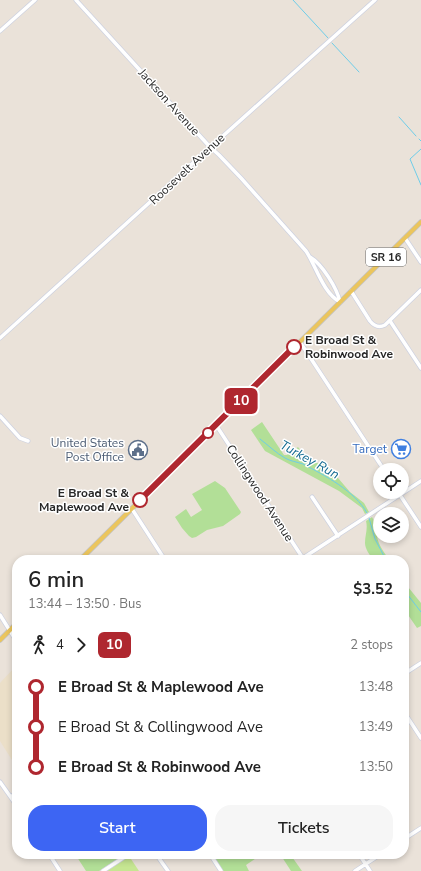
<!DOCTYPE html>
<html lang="en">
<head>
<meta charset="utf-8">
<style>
  :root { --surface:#fff; --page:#f6f6f6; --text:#222; --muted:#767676; --accent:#3d65f3 }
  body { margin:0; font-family:"Nunito Sans",sans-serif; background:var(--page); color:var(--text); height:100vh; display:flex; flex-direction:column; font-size:15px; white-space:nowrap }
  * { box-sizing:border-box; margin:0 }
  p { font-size:13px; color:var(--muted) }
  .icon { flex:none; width:22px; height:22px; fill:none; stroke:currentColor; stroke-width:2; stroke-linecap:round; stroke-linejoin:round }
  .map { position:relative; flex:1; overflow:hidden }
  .details { position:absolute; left:12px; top:555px; width:397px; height:304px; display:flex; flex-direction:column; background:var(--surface); border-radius:16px; box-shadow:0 2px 6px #0003 }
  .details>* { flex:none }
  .badge { padding:0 8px; border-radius:6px; font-size:14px; line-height:26px }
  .buttons { position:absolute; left:373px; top:463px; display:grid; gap:8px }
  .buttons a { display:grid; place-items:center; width:36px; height:36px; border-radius:50%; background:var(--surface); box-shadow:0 2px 6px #0003; font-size:20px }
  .map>.badge { position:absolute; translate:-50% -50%; box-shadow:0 0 0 2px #fff }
  .legs { display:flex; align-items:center; gap:6px; height:44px; padding:0 16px; font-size:13px }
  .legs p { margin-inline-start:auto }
  .headline { display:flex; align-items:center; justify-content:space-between; height:68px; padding:0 16px }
  h1 { font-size:22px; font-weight:600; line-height:30px }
  .primary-button { display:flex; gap:8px; margin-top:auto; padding:8px 16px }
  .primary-button a { flex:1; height:46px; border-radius:16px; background:var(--accent); color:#fff; font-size:16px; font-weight:600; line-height:46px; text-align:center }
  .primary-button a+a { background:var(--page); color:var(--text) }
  ul { padding:0 16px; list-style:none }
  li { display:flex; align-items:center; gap:14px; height:40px; font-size:15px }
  li i { display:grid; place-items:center; width:6px; height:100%; margin:0 5px; background:currentColor }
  li i::after { content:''; width:10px; height:10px; margin:-5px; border:3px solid; border-radius:50%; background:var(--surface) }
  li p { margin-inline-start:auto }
  li:first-child i { background:linear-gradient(#0000 50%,currentColor 0) }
  li:last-child i { background:linear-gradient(currentColor 50%,#0000 0) }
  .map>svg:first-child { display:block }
</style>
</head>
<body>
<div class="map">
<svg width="421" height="871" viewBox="0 0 421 871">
  <rect width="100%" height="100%" fill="#eae2d9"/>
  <!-- education -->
  <path fill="#ebdfc8" d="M16 666 17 668V768L0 741V683Z"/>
  <!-- green -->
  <path fill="#b2df97" d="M262 422 284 455H287L298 447C308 460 309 463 326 464L350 492 364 503 369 512 365 514 362 508 339 491 265 451 251 430Z
    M215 481 225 488 241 512 240 514 223 526 207 530 196 537 192 538 189 536 182 528 175 517 186 509 191 517 202 510 192 494Z
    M372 517C376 524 375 528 377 536 378 545 385 553 389 560H373C370 555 365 549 365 543 365 535 368 529 366 521Z
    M404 582 421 603V626L417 628 404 609Z
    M75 854H125L99 871H86Z
    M212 854H262L246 865 249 871H223Z
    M280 854H290L302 871H291Z"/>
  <!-- pitch -->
  <path fill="#c6e692" d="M129 856 139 871H107Z"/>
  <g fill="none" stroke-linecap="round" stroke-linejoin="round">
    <!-- stream -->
    <path stroke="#6ecde9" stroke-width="1" d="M293 0 328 38
      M332 43 359 72
      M399 117 416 136
      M419 139 421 141
      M421 149 410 159 421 185
      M260 439C268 445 276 453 285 458 290 461 297 462 303 464 324 475 355 491 367 513
      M369 518 375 539 386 560
      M404 590 421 612"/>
    <!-- minor casing -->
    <g stroke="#ced2e0" stroke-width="5">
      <path id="minor" d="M76 0 210 147 219 155 241 178 306 251C316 266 323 293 340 302
        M0 31 35 0
        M405 238 421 262
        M310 257C322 264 337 288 340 302
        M351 291 370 321C374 326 379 328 385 325L421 290
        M390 321 421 368
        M0 338 214 144 375 0
        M300 342 384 470
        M0 416 20 438 28 441
        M216 425 304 560
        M398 492 421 527
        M312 497 338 536
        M132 509 165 560
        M300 560 421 481
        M0 615 17 642
        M404 674 421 663
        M404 712 421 738
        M0 782 17 806
        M11 797 17 792
        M404 839 421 828
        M49 854 60 871
        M156 854 168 871
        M210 854 221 871
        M359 854 370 871
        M103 871 129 854
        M355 871 381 854"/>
    </g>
    <!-- major casing -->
    <g stroke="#c3c3c3" stroke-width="5.5">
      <path id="major" d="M80 560 421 222
        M0 640 17 623"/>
    </g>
    <!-- minor -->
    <use href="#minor" stroke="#fff" stroke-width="3.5"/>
    <!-- major -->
    <use href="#major" stroke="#ebc55d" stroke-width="4"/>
  </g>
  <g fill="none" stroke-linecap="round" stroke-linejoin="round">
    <!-- line-1 casing -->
    <g stroke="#fff" stroke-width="9">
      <path id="line-1" d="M140 500 294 347"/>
    </g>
    <!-- line-1 -->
    <use href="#line-1" stroke="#af272f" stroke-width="6"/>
  </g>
  <!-- icons -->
  <defs>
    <g id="supermarket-ring" transform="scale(1)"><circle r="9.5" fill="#fff" stroke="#3f7fe0" stroke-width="1.5"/><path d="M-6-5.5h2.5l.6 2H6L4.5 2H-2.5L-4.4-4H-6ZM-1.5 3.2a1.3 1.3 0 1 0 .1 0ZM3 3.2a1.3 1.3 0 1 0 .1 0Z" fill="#3f7fe0"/></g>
    <g id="civic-ring" transform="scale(1)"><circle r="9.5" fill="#fff" stroke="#5c6f8a" stroke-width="1.5"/><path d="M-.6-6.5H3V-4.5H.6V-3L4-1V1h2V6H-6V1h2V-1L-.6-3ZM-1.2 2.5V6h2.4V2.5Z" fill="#5c6f8a"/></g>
  </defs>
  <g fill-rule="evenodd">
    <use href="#supermarket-ring" x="401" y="449"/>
    <use href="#civic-ring" x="138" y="450"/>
  </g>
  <!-- markers -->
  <g fill="#fff" stroke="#af272f" stroke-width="2">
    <circle cx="294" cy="347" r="7"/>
    <circle cx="208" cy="433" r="5"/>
    <circle cx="140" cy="500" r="7"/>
  </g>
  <g text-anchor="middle" stroke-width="3" stroke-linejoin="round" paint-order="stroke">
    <!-- shield labels -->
    <rect fill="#fff" stroke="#686868" stroke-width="1" x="366" y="248" width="40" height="18" rx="3"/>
    <g font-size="11" font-weight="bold" fill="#272727">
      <text x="386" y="261">SR 16</text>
    </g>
    <!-- street labels -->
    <g font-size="12" fill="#272727" stroke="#fff">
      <text transform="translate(169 102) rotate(48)" y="4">Jackson Avenue</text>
      <text transform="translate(187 169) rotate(-43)" y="4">Roosevelt Avenue</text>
      <text transform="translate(260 493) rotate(57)" y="4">Collingwood Avenue</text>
    </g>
    <!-- stop labels -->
    <g font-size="12" font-weight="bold" fill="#272727" stroke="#fff" text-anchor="start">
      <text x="305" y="344">E Broad St &amp;<tspan x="305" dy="14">Robinwood Ave</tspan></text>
      <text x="129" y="497" text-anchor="end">E Broad St &amp;<tspan x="129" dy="14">Maplewood Ave</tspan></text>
    </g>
    <!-- service labels -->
    <g font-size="12" fill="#4e5e75" stroke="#fff" text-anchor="end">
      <text x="124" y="447">United States<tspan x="124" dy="14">Post Office</tspan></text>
    </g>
    <!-- shop labels -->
    <g font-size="12" fill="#366cbe" stroke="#fff" text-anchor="end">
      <text x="387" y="453">Target</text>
    </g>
    <!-- water labels -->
    <g font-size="13" font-style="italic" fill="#126a91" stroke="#fff">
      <text transform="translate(310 459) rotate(29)" y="5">Turkey Run</text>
    </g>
  </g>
</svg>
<div class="buttons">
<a><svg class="icon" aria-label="locate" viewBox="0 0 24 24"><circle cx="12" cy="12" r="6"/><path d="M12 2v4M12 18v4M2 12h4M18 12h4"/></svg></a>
<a><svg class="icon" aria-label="layers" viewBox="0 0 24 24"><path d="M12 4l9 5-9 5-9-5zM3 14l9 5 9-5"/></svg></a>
</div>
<b class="badge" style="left:241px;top:401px;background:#af272f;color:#fff">10</b>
<section class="details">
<div class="headline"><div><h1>6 min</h1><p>13:44 – 13:50 · Bus</p></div><b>$3.52</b></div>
<div class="legs"><svg class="icon" aria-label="walk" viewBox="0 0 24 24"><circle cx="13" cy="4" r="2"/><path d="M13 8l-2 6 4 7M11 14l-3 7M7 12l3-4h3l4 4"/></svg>4<svg class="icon" aria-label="forward" viewBox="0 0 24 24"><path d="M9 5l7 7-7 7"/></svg><b class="badge" style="background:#af272f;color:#fff">10</b><p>2 stops</p></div>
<ul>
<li><i style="color:#af272f"></i><b>E Broad St &amp; Maplewood Ave</b><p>13:48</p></li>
<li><i style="color:#af272f"></i><span>E Broad St &amp; Collingwood Ave</span><p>13:49</p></li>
<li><i style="color:#af272f"></i><b>E Broad St &amp; Robinwood Ave</b><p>13:50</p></li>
</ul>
<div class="primary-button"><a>Start</a><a>Tickets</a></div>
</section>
</div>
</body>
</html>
